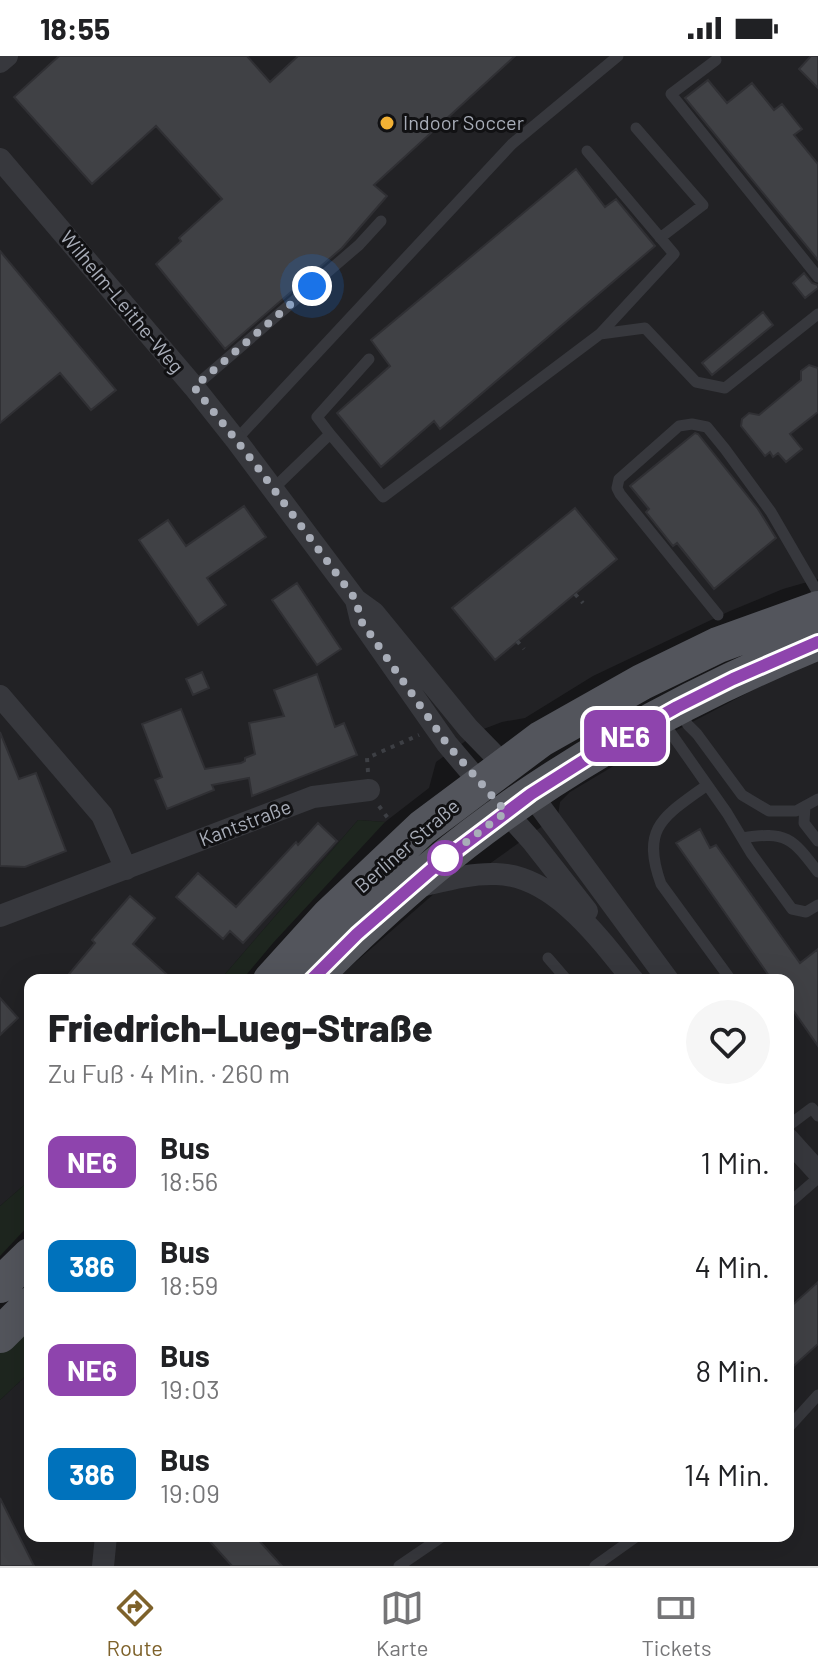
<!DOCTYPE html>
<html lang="de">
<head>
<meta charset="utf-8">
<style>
  :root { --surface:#fff; --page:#f6f6f6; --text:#202124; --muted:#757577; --line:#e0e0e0; --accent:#7e622b }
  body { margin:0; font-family:Barlow,sans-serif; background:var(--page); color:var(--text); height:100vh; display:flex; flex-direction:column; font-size:30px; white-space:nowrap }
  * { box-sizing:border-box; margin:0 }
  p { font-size:26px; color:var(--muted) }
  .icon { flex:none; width:44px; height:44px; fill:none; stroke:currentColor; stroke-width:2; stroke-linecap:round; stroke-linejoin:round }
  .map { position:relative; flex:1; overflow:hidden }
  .side { position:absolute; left:24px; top:918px; width:770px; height:568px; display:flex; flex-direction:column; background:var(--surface); border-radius:16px; box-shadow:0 8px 32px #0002 }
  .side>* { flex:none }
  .badge { padding:0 16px; border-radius:12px; font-size:28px; line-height:52px }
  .you { position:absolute; width:40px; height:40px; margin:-20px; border:6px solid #fff; border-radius:50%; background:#1a73e8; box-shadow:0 0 0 12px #1a73e833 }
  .map>.badge { position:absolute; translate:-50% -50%; box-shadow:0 0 0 4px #fff }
  .round { display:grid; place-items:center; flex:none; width:84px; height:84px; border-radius:42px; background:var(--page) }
  .headline { display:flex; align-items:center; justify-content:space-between; height:136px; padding:0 24px }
  h1 { font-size:38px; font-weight:800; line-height:60px }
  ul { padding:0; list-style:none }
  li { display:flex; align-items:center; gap:24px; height:104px; padding:0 24px }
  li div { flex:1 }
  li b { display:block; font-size:30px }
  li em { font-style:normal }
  li .badge { min-width:88px; font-weight:700; text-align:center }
  .status { display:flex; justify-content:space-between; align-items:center; height:56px; padding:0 40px; background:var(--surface); direction:ltr }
  .status svg { height:22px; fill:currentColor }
  .tab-bar { display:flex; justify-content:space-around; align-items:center; height:112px; border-top:2px solid var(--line); background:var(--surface); font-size:22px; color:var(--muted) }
  .tab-bar a { display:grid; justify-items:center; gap:4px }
  .tab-bar .active { color:var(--accent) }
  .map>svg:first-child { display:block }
</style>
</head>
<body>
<div class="status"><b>18:55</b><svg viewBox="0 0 49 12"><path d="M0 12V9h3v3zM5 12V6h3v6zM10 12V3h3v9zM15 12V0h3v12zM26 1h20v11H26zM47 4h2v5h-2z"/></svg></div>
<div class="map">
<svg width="818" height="1510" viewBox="0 0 818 1510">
  <rect width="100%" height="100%" fill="#161618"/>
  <!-- built -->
  <path fill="#222225" d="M0 0H818V523L783 533 730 555 593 620 525 662 502 666 481 674 436 706 429 732 385 766 358 764 220 924H30V1124L0 1150Z
    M818 600V1510H0V1344L30 1316V1480H788V924H335L436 836 461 828 558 759 560 746 570 736 652 687Z"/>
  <!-- green -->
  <path fill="#1e261f" d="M358 764 385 766 273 887 242 924H220Z
    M30 1124V1168L0 1200V1150Z
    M30 1264V1316L0 1344V1291Z"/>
  <!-- building -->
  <path fill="#404145" stroke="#303034" stroke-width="2" d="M59 0H247L270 26 298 0H515L374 129 387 140 342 192 225 293 156 208 181 185 179 182 222 143 156 70 92 128 14 41Z
    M811 0H818V32L799 13Z
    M708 24 727 47 752 27 774 54 782 48 802 73 794 79 818 108V204L685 42Z
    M576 113 605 151 616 143 655 190 440 373 434 365 381 411 337 357 390 310 371 284Z
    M0 195 116 334 91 354 60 317 0 367Z
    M804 217 812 227 818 229V232L805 242 793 227Z
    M763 256 773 269 712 319 702 307Z
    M809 309 818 312V356L790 378 802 393 786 406 778 397 773 401 770 396 765 400 741 370 742 363 749 357 759 359 801 324V315Z
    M695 377 698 378 758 453 776 482 714 533 677 487 673 490 646 456 649 453 630 430Z
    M244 450 266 481 207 522 226 549 198 569 139 484 168 464 186 490Z
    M575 452 617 503 495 604 452 552Z
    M297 527 341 593 317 609 272 544Z
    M202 616 209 632 193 639 186 623Z
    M317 618 335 671 344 667 357 699 252 740 249 722 212 729 214 734 167 753 155 724 162 721 142 668 181 653 205 713 241 707 245 705V702L255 698 249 667 284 660 274 634Z
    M0 676 19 723 36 717 66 795 25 811 0 810Z
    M318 767 337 785 243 887 230 875 223 883 176 841 198 817 236 851 296 786 298 789Z
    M700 773 710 792 716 789 800 907 818 893V990L788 947V924H772L676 787Z
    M130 840 155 862 133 888 173 924H64L95 887 92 884Z
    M0 942 18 962 0 979Z
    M818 1226V1288L788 1315V1253Z
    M0 1442 34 1510H0Z
    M205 1480H255L282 1510H232Z"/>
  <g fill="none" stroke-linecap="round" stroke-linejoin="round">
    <!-- path -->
    <path stroke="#3d3f44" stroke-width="4" stroke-dasharray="4 6" stroke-linecap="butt" d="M575 538 583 547
      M517 585 524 593
      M368 716 367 702 419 679
      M379 750 390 765"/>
    <!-- lane -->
    <path stroke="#37383d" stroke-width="11" d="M716 4 671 38 818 221
      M636 72 703 149 660 182
      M587 95 674 198 600 278
      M194 331 359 189 381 165
      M330 378 383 441 600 278 645 272 696 326 725 332 818 258
      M236 384 512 88 618 0
      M273 433 330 378 317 361 369 303
      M718 559 620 438 617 432 619 423 679 370 692 368 707 371 725 393 771 456 818 537
      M679 655 688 669 697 678 742 739 769 755H796L818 743
      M661 663 727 757 751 797 792 853 806 856 818 849
      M707 729C665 760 640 770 661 828L731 924
      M805 750 804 767 818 785
      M742 782C787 775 792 782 818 816
      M548 902 567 924
      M788 1070 812 1052 818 1060
      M788 1148 818 1122
      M788 1372 818 1339
      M399 1510 443 1480
      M595 1510 637 1480"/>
    <!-- street -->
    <path stroke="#37383d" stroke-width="22" d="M0 6 7 0
      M0 103 194 331 236 384 356 544 374 557 468 672 505 710
      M356 544 361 565 447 688 480 727
      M0 640 102 759 126 813
      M531 738 668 924
      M506 756 532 785 587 855
      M417 831C443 825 469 817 496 818 554 819 600 883 633 924
      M0 860 313 741 369 734
      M788 1083 818 1116
      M103 1510 106 1480"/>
    <!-- primary -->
    <path stroke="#53555c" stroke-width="36" d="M271 924 329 860 422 772 541 683 642 626 718 589 818 553
      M311 924C350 885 389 848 431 813 544 718 682 642 818 586
      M0 1229 30 1200
      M0 1279 30 1249"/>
  </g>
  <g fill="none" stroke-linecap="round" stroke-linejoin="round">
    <!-- line casing -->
    <g stroke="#fff" stroke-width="18">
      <path id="line" d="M311 924 357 878 433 812 531 738 602 693 677 651 733 623 818 586"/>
    </g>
    <!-- line -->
    <use href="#line" stroke="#8e44ad" stroke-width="12"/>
    <!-- walk -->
    <path stroke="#a8adb8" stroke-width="8" stroke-dasharray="0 14.4" d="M312 230 194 331 255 408 356 544 361 565 447 688 506 756 445 802"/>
  </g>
  <!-- markers -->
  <circle fill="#f2b134" stroke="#111113" stroke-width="3" cx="387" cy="67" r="8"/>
  <circle fill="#fff" stroke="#8e44ad" stroke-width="4" cx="445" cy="802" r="16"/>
  <g text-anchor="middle" stroke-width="6" stroke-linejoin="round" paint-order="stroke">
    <!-- poi labels -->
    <g font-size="20" fill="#a8adb8" stroke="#111113" text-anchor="start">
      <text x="403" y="74">Indoor Soccer</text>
    </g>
    <!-- street labels -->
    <g font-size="20" fill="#a8adb8" stroke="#111113">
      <text transform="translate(122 246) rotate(50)" y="7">Wilhelm-Leithe-Weg</text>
      <text transform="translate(245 767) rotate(-21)" y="7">Kantstraße</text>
      <text transform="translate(407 790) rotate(-41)" y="7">Berliner Straße</text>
    </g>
  </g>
</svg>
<div class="you" style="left:312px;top:230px"></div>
<b class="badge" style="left:625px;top:680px;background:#8e44ad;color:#fff">NE6</b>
<section class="side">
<div class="headline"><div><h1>Friedrich-Lueg-Straße</h1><p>Zu Fuß · 4 Min. · 260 m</p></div><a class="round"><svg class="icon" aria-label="heart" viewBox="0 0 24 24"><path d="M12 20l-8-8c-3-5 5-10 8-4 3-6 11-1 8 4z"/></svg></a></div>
<ul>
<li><span class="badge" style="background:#8e44ad;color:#fff">NE6</span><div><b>Bus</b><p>18:56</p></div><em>1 Min.</em></li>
<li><span class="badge" style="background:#0072bc;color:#fff">386</span><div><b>Bus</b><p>18:59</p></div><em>4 Min.</em></li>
<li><span class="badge" style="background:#8e44ad;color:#fff">NE6</span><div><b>Bus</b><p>19:03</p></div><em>8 Min.</em></li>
<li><span class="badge" style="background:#0072bc;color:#fff">386</span><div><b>Bus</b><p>19:09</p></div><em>14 Min.</em></li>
</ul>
</section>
</div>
<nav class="tab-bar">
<a class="active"><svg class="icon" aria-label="directions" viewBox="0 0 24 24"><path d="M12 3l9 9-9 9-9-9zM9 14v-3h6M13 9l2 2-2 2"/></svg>Route</a>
<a><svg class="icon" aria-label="map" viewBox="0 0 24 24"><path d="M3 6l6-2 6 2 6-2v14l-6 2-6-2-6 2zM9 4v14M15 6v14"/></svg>Karte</a>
<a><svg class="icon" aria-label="tickets" viewBox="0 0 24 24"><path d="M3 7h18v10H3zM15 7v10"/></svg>Tickets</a>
</nav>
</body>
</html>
